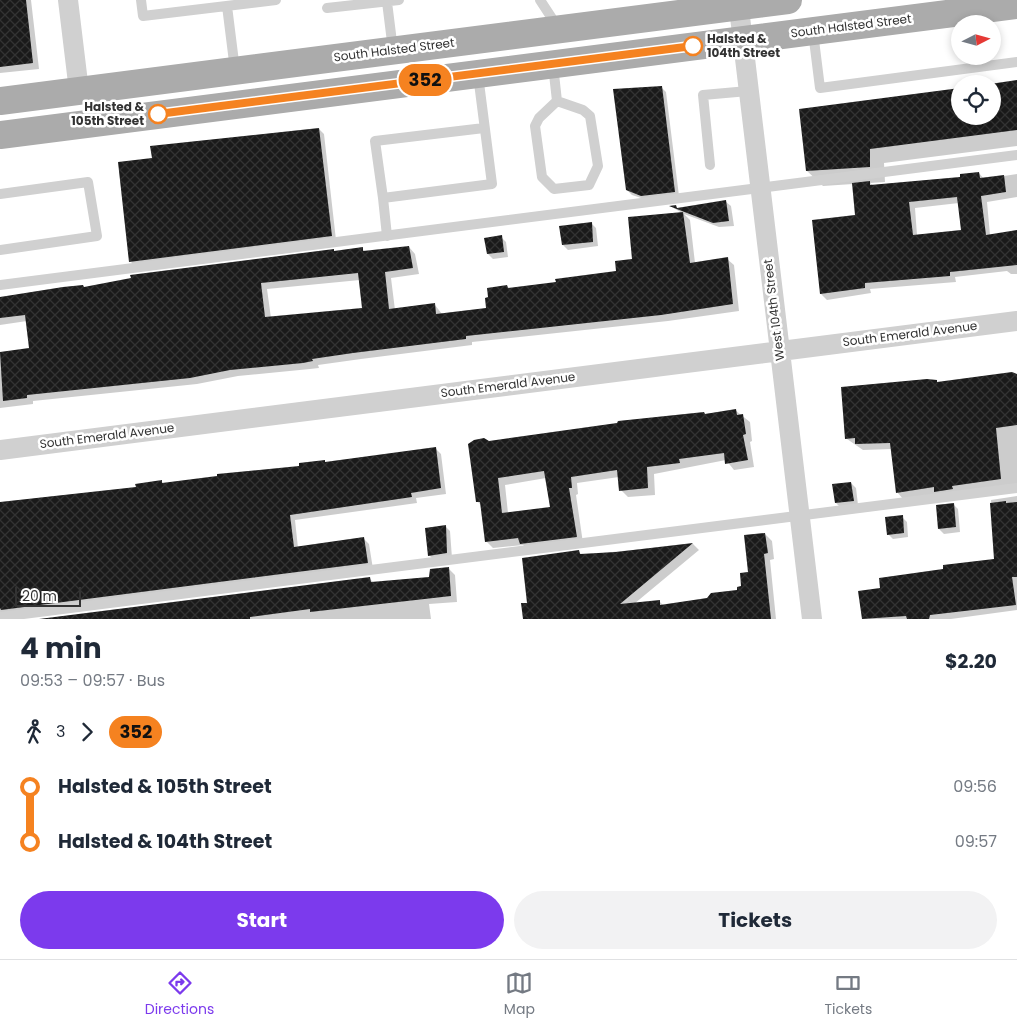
<!DOCTYPE html>
<html lang="en">
<head>
<meta charset="utf-8">
<style>
  :root { --surface:#fff; --page:#f2f2f3; --text:#1f2937; --muted:#747a83; --line:#e0e1e3; --accent:#7c3aed }
  body { margin:0; font-family:Poppins,sans-serif; background:var(--page); color:var(--text); height:100vh; display:flex; flex-direction:column; font-size:19px; white-space:nowrap }
  * { box-sizing:border-box; margin:0 }
  p { font-size:16px; color:var(--muted) }
  .icon { flex:none; width:28px; height:28px; fill:none; stroke:currentColor; stroke-width:2; stroke-linecap:round; stroke-linejoin:round }
  .map { position:relative; height:619px; overflow:hidden }
  .sheet { display:flex; flex-direction:column; background:var(--surface); flex:1 }
  .sheet>* { flex:none }
  .badge { padding:0 10px; border-radius:16px; font-size:18px; line-height:32px }
  .needle { width:32px; rotate:84deg }
  .tools { position:absolute; left:951px; top:15px; display:grid; gap:10px }
  .tools a { display:grid; place-items:center; width:50px; height:50px; border-radius:50%; background:var(--surface); box-shadow:0 2px 8px #0003; font-size:25px }
  .scale { position:absolute; left:15px; bottom:12px; width:66px; box-sizing:border-box; padding-left:5px; border:2px solid #333; border-top:0; font-size:14px; line-height:18px; white-space:nowrap; color:#333; -webkit-text-stroke:4px #fff; paint-order:stroke }
  .map>.badge { position:absolute; translate:-50% -50%; box-shadow:0 0 0 2px #fff }
  .legs { display:flex; align-items:center; gap:8px; height:55px; padding:0 20px; font-size:16px }
  .legs p { margin-inline-start:auto }
  .summary { display:flex; align-items:center; justify-content:space-between; height:85px; padding:0 20px }
  h1 { font-size:28px; font-weight:700; line-height:38px }
  .primary-button { display:flex; gap:10px; margin-top:auto; padding:10px 20px }
  .primary-button a { flex:1; height:58px; border-radius:30px; background:var(--accent); color:#fff; font-size:20px; font-weight:700; line-height:58px; text-align:center }
  .primary-button a+a { background:var(--page); color:var(--text) }
  ul { padding:0 20px; list-style:none }
  li { display:flex; align-items:center; gap:18px; height:55px; font-size:19px }
  li i { display:grid; place-items:center; width:8px; height:100%; margin:0 6px; background:currentColor }
  li i::after { content:''; width:12px; height:12px; margin:-6px; border:4px solid; border-radius:50%; background:var(--surface) }
  li p { margin-inline-start:auto }
  li:first-child i { background:linear-gradient(#0000 50%,currentColor 0) }
  li:last-child i { background:linear-gradient(currentColor 50%,#0000 0) }
  .tabs { display:flex; justify-content:space-around; align-items:center; height:70px; border-top:1px solid var(--line); background:var(--surface); font-size:14px; color:var(--muted) }
  .tabs a { display:grid; justify-items:center; gap:2px }
  .tabs .on { color:var(--accent) }
  .map>svg:first-child { display:block }
</style>
</head>
<body>
<div class="map">
<svg width="1017" height="619" viewBox="0 0 1017 619">
  <defs>
    <pattern id="building-cross-hatch" width="8" height="8" patternUnits="userSpaceOnUse" patternTransform="scale(1.25)"><rect width="8" height="8" fill="#1a1a1a"/><path d="M0 0l8 8M0 8l8-8" fill="none" stroke="#333"/></pattern>
  </defs>
  <rect width="100%" height="100%" fill="#fff"/>
  <!-- shadow -->
  <path fill="#0003" fill-rule="evenodd" d="M0 0H31L39 69 0 73Z
    M1017 81V146L884 163 885 182 870 183 874 186 962 178 979 173 984 179 1017 174V197L987 202 990 235 1017 231V274H1011L1007 271 955 277 956 282 870 289 871 293 827 300 821 294 814 221 856 216 853 184 823 186 807 171 960 89V116H992ZM959 203 962 231 917 235 915 208Z
    M661 87 666 92 679 196 647 200 632 195 627 190Z
    M319 129 324 134 336 240 135 266 130 261 153 159Z
    M726 202 731 206 734 226 719 227 684 214 690 220 695 263 727 259 734 265 739 311 668 321 472 342V345L361 359 318 365 319 368 310 369 238 376 197 384 33 401V404L0 408V353L31 349 27 321 0 325V297L84 288 362 249 366 252 409 247 415 254 419 274 391 278 395 310 435 305 442 314 487 309 507 286 510 289 557 283 618 272 633 260 682 213 672 207 678 209ZM360 280 364 309 271 318 267 289Z
    M591 223 596 228 598 246 568 250 563 245Z
    M501 237 506 242 508 257 493 259 488 254Z
    M1017 375V489L903 499 897 492 892 449 863 450 847 439 842 388 927 380 938 383Z
    M735 410 750 422 752 441 750 442 754 467 734 470 726 460 654 474 655 495 628 497 621 490 619 477 577 483 578 494 576 495 583 543 528 550 523 545 493 548 486 541 482 506 477 501 489 442ZM546 478 551 508 508 513 505 485Z
    M436 449 441 454 446 494 416 498 417 503 295 520 298 548 363 538 369 544 373 569 0 614V504L39 498 137 488 162 482 164 484 300 467 324 461 327 463Z
    M851 483 856 488 858 505 841 508 836 503Z
    M1017 496V530L993 525 991 500Z
    M953 504 958 509 960 532 944 534 939 529Z
    M902 517 907 522 908 537 893 539 888 534Z
    M445 526 450 531 452 558 434 560 429 555Z
    M765 534 772 541 774 559 770 560 776 619H524L523 605 528 604 579 552 582 555 693 544 699 550 634 604 659 601 664 606 708 599 739 591 750 573Z
    M1017 558V610L951 619H863L859 592 882 589Z
    M448 568 455 575 457 602 429 604 431 619H49L369 578 374 583 430 578Z"/>
  <!-- building -->
  <path fill="url(#building-cross-hatch)" fill-rule="evenodd" d="M0 0H26L33 63 0 67Z
    M1017 80V130L870 149V167L806 171 799 109 960 88V116H992V84H990Z
    M662 86 675 192 641 196 626 190 613 89Z
    M319 128 332 236 129 262 118 162 152 158 150 146Z
    M979 172 980 178 1004 175 1006 192 981 196 986 235 1017 230V265L950 272V276L865 283V288L820 294 812 220 855 215 852 183 870 181V185L960 177V174ZM957 197 961 230 913 235 909 202Z
    M726 200 729 221 713 223 669 206 676 205 677 208Z
    M683 212 690 263 728 257 733 304 661 315 466 336V339L353 353 312 359 313 361 303 363 230 370 190 378 27 395V398L3 401 0 352 29 348 25 315 0 318V297L63 287 83 285 84 287 131 278 130 275 334 249V251L363 247V251L409 246 413 268 385 272 389 309 435 303 436 314 486 308 485 298 488 297 487 288 507 285 508 288 556 282 555 279 616 271 615 261 632 259 628 217ZM358 273 362 308 265 317 261 283Z
    M592 222 593 242 562 245 559 226Z
    M502 235 504 252 487 254 484 238Z
    M1012 372 1017 374V425L996 428 1001 479 952 486 953 489 934 492V487L896 493 890 443 855 444V438L845 439 841 387 927 379 937 380V382Z
    M736 409 737 415 743 414 746 434 743 435 748 460 725 464 724 453 679 459 680 463 647 467 648 488 619 491 617 470 571 477 572 488H569L577 537 520 544 518 538 485 542 480 502H476L468 444 474 440 484 438 489 441 617 423 618 421 704 412 705 414ZM544 471 550 507 502 513 498 478Z
    M436 447 441 488 411 493 412 497 290 515 294 547 364 537 368 563 1 610 0 608V502L136 487 135 484 162 480V483L217 476V474L299 466V463L325 460V462Z
    M851 482 854 501 835 503 832 484Z
    M1006 501V503L1017 502V577H1012L1016 605 930 615 929 619H907L906 616 862 619 858 591 880 588 879 578 943 569V565L994 559 990 503Z
    M954 503 956 527 938 529 936 505Z
    M903 515 904 533 887 535 885 517Z
    M446 525 447 553 428 556 425 528Z
    M765 533 768 553 764 554 771 619H523L521 603H527L522 558 579 550 580 554 616 552 693 543 620 604 660 600V605L707 598 711 593 737 590V587L741 586 740 573 748 572 744 535Z
    M449 567 451 596 310 612V609L250 617V619H39L370 577 371 582 429 577 430 569Z"/>
  <g fill="none" stroke-linecap="round" stroke-linejoin="round">
    <!-- lane -->
    <path stroke="#d0d0d0" stroke-width="10" d="M141 0 143 16 276 0
      M540 0 557 26
      M387 2 393 50
      M227 6 235 70
      M327 8 399 0
      M813 32 820 88 1017 62
      M553 65 557 101
      M557 101 583 110 590 116 598 166 589 185 554 189 542 177 535 126 539 118Z
      M710 165 703 95 748 91
      M0 194 88 182 97 236 0 250
      M383 198 375 141 484 128
      M387 236 383 198 492 184 478 75
      M0 285 1017 155
      M0 617 1017 488"/>
    <!-- street -->
    <path stroke="#d0d0d0" stroke-width="20" d="M68 0 79 91
      M738 0 812 619
      M0 450 1017 321"/>
    <!-- primary -->
    <path stroke="#ababab" stroke-width="28" d="M0 101 788 0
      M0 135 1017 5"/>
  </g>
  <g fill="none" stroke-linecap="round" stroke-linejoin="round">
    <!-- line-1 casing -->
    <g stroke="#fff" stroke-width="11">
      <path id="line-1" d="M158 114 693 46"/>
    </g>
    <!-- line-1 -->
    <use href="#line-1" stroke="#f58220" stroke-width="8"/>
  </g>
  <!-- markers -->
  <g fill="#fff" stroke="#f58220" stroke-width="2.5">
    <circle cx="693" cy="46" r="9"/>
    <circle cx="158" cy="114" r="9"/>
  </g>
  <g text-anchor="middle" stroke-width="5" stroke-linejoin="round" paint-order="stroke">
    <!-- street labels -->
    <g font-size="12" fill="#333" stroke="#fff">
      <text transform="translate(851 26) rotate(-7)" y="4">South Halsted Street</text>
      <text transform="translate(394 50) rotate(-7)" y="4">South Halsted Street</text>
      <text transform="translate(774 310) rotate(-97)" y="4">West 104th Street</text>
      <text transform="translate(910 334) rotate(-7)" y="4">South Emerald Avenue</text>
      <text transform="translate(508 385) rotate(-7)" y="4">South Emerald Avenue</text>
      <text transform="translate(107 436) rotate(-7)" y="4">South Emerald Avenue</text>
    </g>
    <!-- stop labels -->
    <g font-size="12" font-weight="bold" fill="#333" stroke="#fff" text-anchor="start">
      <text x="707" y="43">Halsted &amp;<tspan x="707" dy="14">104th Street</tspan></text>
      <text x="144" y="111" text-anchor="end">Halsted &amp;<tspan x="144" dy="14">105th Street</tspan></text>
    </g>
  </g>
</svg>
<div class="tools">
<a><svg class="needle" viewBox="-14 -14 28 28"><path d="M0-13l5 13h-10z" fill="#e53935"/><path d="M0 13l5-13h-10z" fill="#747a83"/></svg></a>
<a><svg class="icon" aria-label="locate" viewBox="0 0 24 24"><circle cx="12" cy="12" r="6"/><path d="M12 2v4M12 18v4M2 12h4M18 12h4"/></svg></a>
</div>
<div class="scale">20 m</div>
<b class="badge" style="left:425px;top:80px;background:#f58220;color:#111">352</b>
</div>
<section class="sheet">
<div class="summary"><div><h1>4 min</h1><p>09:53 – 09:57 · Bus</p></div><b>$2.20</b></div>
<div class="legs"><svg class="icon" aria-label="walk" viewBox="0 0 24 24"><circle cx="13" cy="4" r="2"/><path d="M13 8l-2 6 4 7M11 14l-3 7M7 12l3-4h3l4 4"/></svg>3<svg class="icon" aria-label="forward" viewBox="0 0 24 24"><path d="M9 5l7 7-7 7"/></svg><b class="badge" style="background:#f58220;color:#111">352</b></div>
<ul>
<li><i style="color:#f58220"></i><b>Halsted &amp; 105th Street</b><p>09:56</p></li>
<li><i style="color:#f58220"></i><b>Halsted &amp; 104th Street</b><p>09:57</p></li>
</ul>
<div class="primary-button"><a>Start</a><a>Tickets</a></div>
</section>
<nav class="tabs">
<a class="on"><svg class="icon" aria-label="directions" viewBox="0 0 24 24"><path d="M12 3l9 9-9 9-9-9zM9 14v-3h6M13 9l2 2-2 2"/></svg>Directions</a>
<a><svg class="icon" aria-label="map" viewBox="0 0 24 24"><path d="M3 6l6-2 6 2 6-2v14l-6 2-6-2-6 2zM9 4v14M15 6v14"/></svg>Map</a>
<a><svg class="icon" aria-label="tickets" viewBox="0 0 24 24"><path d="M3 7h18v10H3zM15 7v10"/></svg>Tickets</a>
</nav>
</body>
</html>
